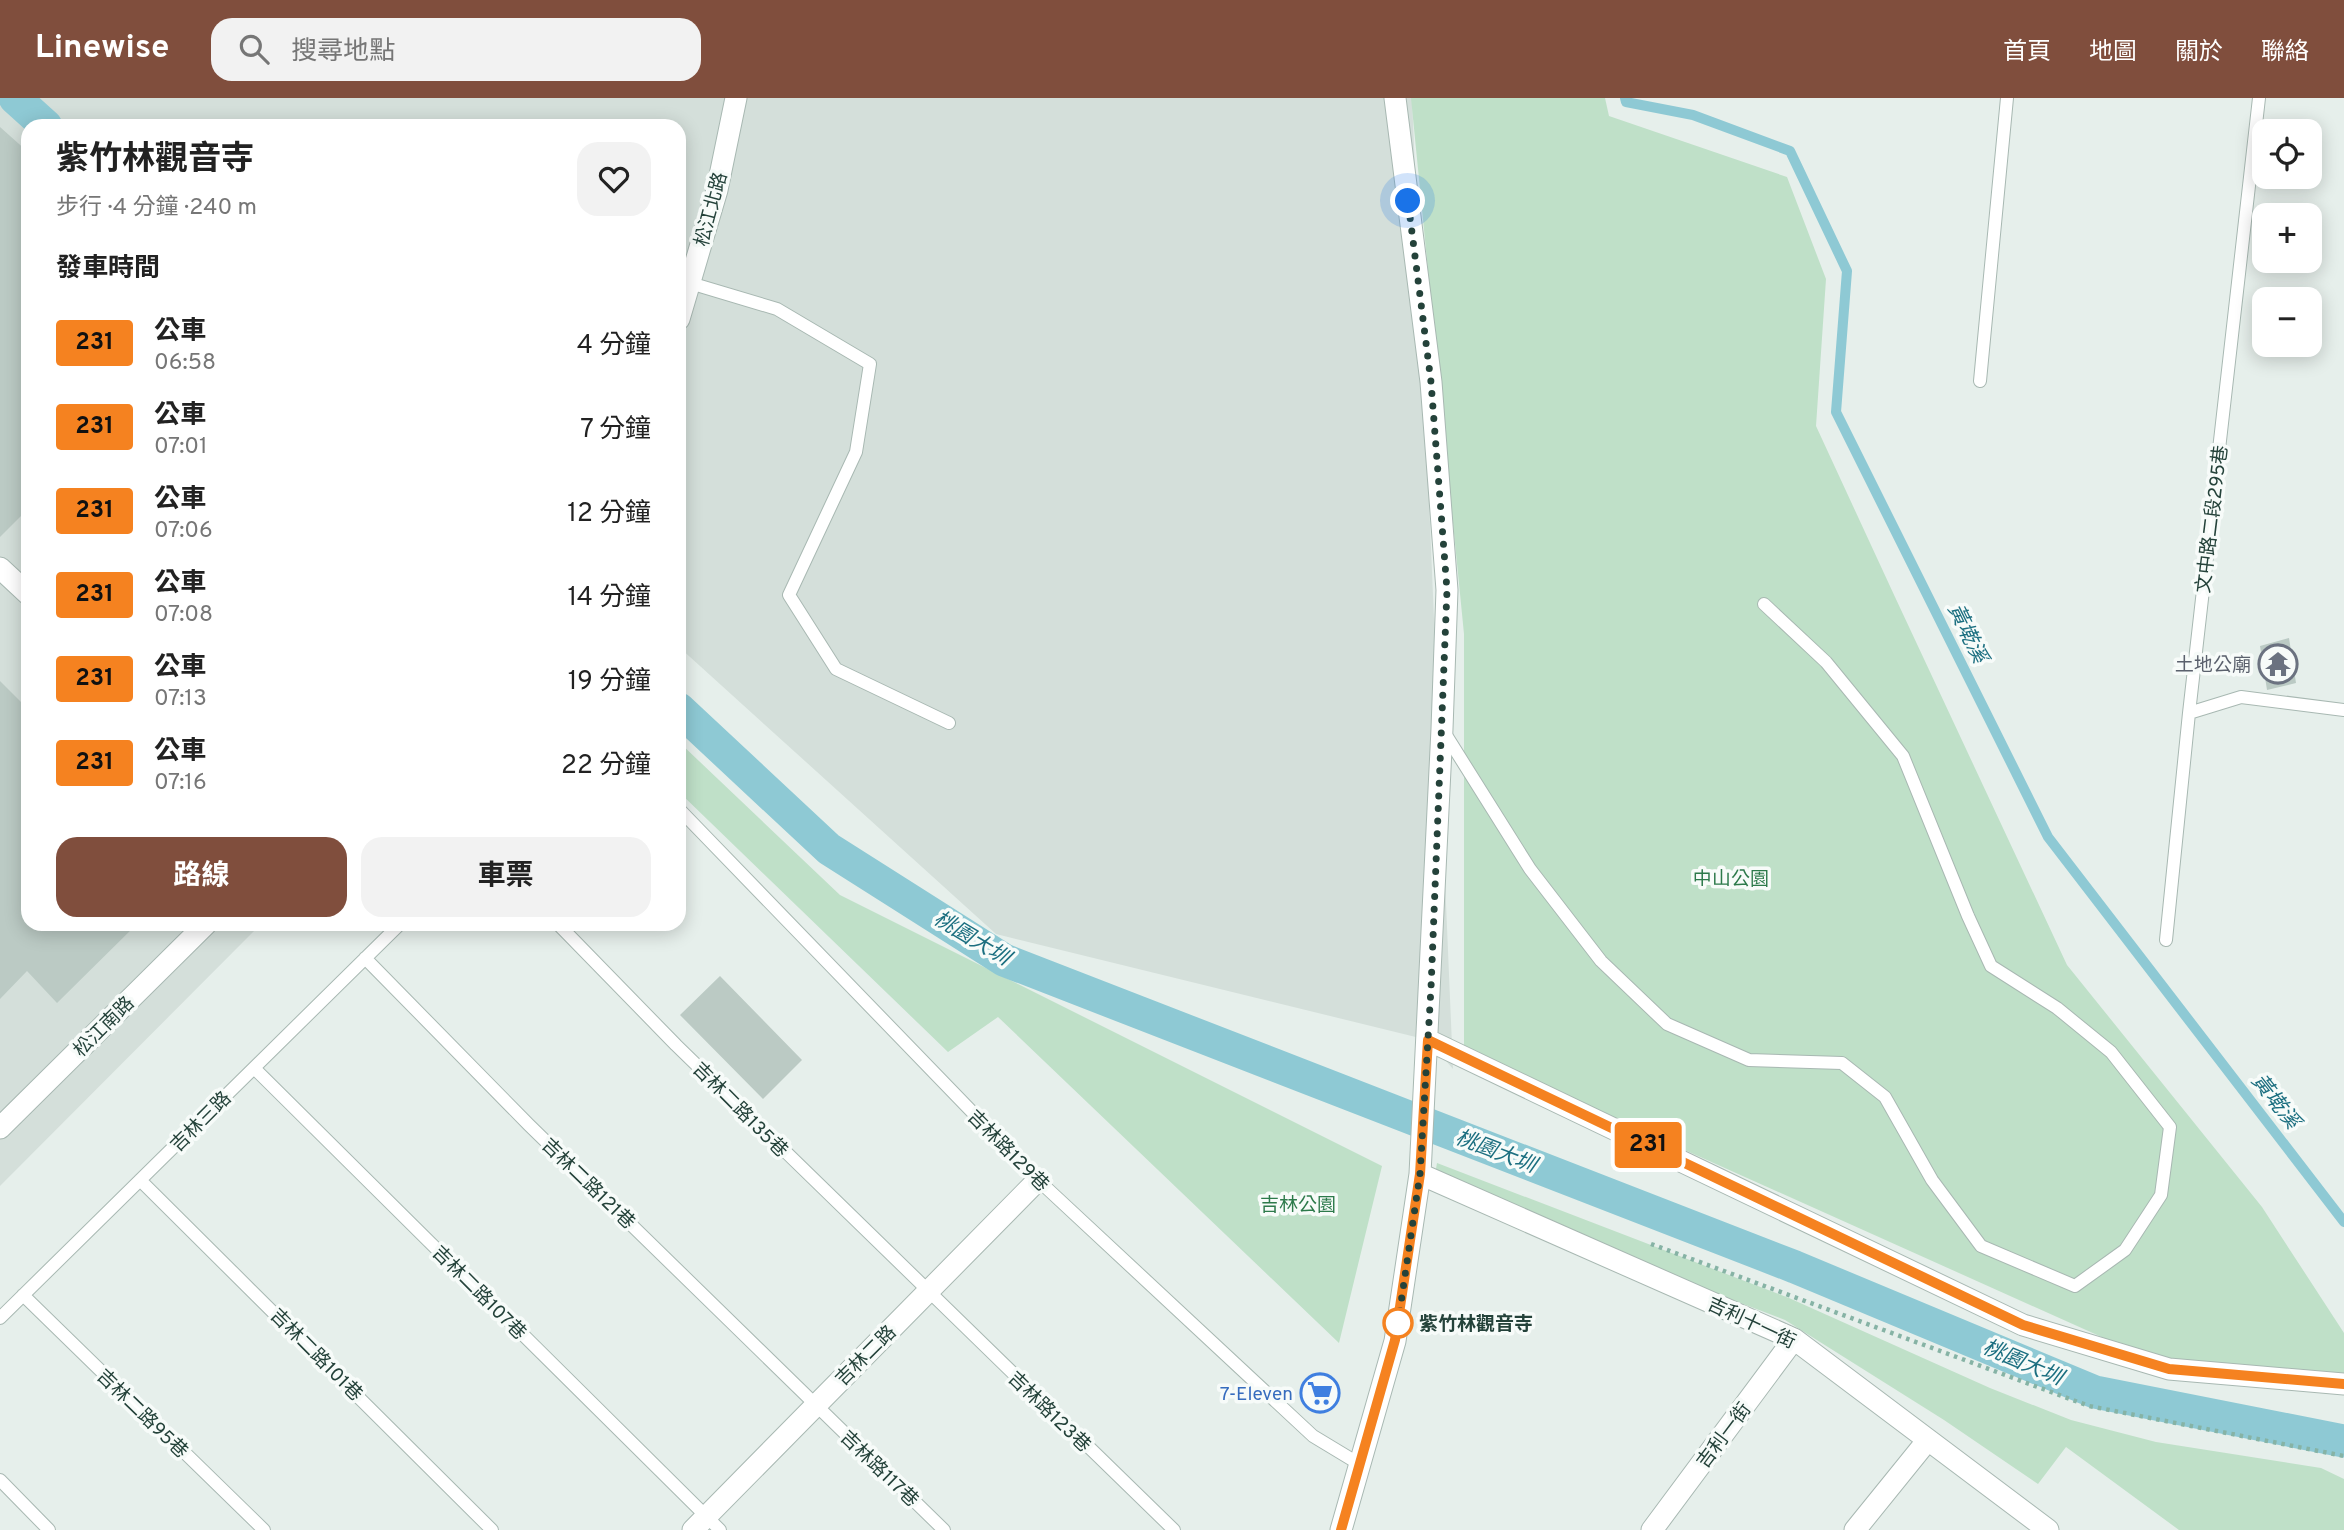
<!DOCTYPE html>
<html lang="zh-TW">
<head>
<meta charset="utf-8">
<style>
  :root { --surface:#fff; --page:#f2f2f2; --text:#222; --muted:#767676; --accent:#804e3d }
  body { margin:0; font-family:Overpass,"Noto Sans TC",sans-serif; background:var(--page); color:var(--text); height:100vh; display:flex; flex-direction:column; font-size:26px; white-space:nowrap }
  * { box-sizing:border-box; margin:0 }
  p { font-size:23px; color:var(--muted) }
  .icon { flex:none; width:38px; height:38px; fill:none; stroke:currentColor; stroke-width:2; stroke-linecap:round; stroke-linejoin:round }
  .map { position:relative; flex:1; overflow:hidden }
  .details { position:absolute; left:21px; top:21px; width:665px; height:812px; display:flex; flex-direction:column; background:var(--surface); border-radius:21px; box-shadow:0 4px 18px #0003 }
  .details>* { flex:none }
  .badge { padding:0 14px; border-radius:5px; font-size:24px; line-height:46px }
  .tools { position:absolute; left:2252px; top:21px; display:grid; gap:14px }
  .tools a { display:grid; place-items:center; width:70px; height:70px; border-radius:14px; background:var(--surface); box-shadow:0 4px 18px #0003; font-size:35px }
  .you { position:absolute; width:35px; height:35px; margin:-18px; border:5px solid #fff; border-radius:50%; background:#1a73e8; box-shadow:0 0 0 10px #1a73e833 }
  .map>.badge { position:absolute; translate:-50% -50%; box-shadow:0 0 0 4px #fff }
  h2 { padding:0 35px; font-size:26px; line-height:63px }
  .round { display:grid; place-items:center; flex:none; width:74px; height:74px; border-radius:21px; background:var(--page) }
  .head { display:flex; align-items:center; justify-content:space-between; height:119px; padding:0 35px }
  h1 { font-size:33px; font-weight:700; line-height:52px }
  .primary-button { display:flex; gap:14px; margin-top:auto; padding:14px 35px }
  .primary-button a { flex:1; height:80px; border-radius:21px; background:var(--accent); color:#fff; font-size:28px; font-weight:700; line-height:80px; text-align:center }
  .primary-button a+a { background:var(--page); color:var(--text) }
  ul { padding:0; list-style:none }
  li { display:flex; align-items:center; gap:21px; height:84px; padding:0 35px }
  li div { flex:1 }
  li b { display:block; font-size:26px }
  li em { font-style:normal }
  li .badge { min-width:77px; font-weight:700; text-align:center }
  header { display:flex; align-items:center; gap:42px; box-sizing:border-box; height:98px; padding:0 35px; background:var(--accent); color:#fff }
  header strong { font-size:33px }
  nav { display:flex; gap:38px; margin-inline-start:auto; font-size:24px }
  .search { width:490px; height:63px; background:var(--page); display:flex; align-items:center; gap:18px; box-sizing:border-box; padding:0 24px; border-radius:21px; color:var(--muted); font-size:26px }
  .map>svg:first-child { display:block }
</style>
</head>
<body>
<header>
<strong>Linewise</strong>
<div class="search"><svg class="icon" aria-label="search" viewBox="0 0 24 24"><circle cx="10" cy="10" r="6"/><path d="M15 15l6 6"/></svg>搜尋地點</div>
<nav><a>首頁</a><a>地圖</a><a>關於</a><a>聯絡</a></nav>
</header>
<div class="map">
<svg width="2344" height="1432" viewBox="0 0 2344 1432">
  <rect width="100%" height="100%" fill="#e6efeb"/>
  <!-- built -->
  <path fill="#d4dfda" d="M0 0H1412L1453 971 1428 942 996 836 679 549V28H28V826H261L0 1088Z"/>
  <!-- green -->
  <path fill="#bfe0c8" d="M1411 0H1605L1609 18 1787 79 1826 181 1816 328 1895 499 2067 867 2262 1109 2344 1235V1279L2256 1285 2144 1258 1464 953V536Z
    M679 644 840 797 1382 1068 1339 1245 998 919 948 954 679 694Z
    M1437 1065 1789 1200 1990 1290 2071 1322 2156 1344 2321 1370 2344 1381V1432H2179L2066 1349 2038 1386 1944 1322 1785 1222 1433 1088Z"/>
  <g fill="none" stroke-linecap="round" stroke-linejoin="round">
    <!-- stream -->
    <path stroke="#8ec9d4" stroke-width="10" d="M1625 0 1626 4 1693 17 1790 53 1847 173 1836 314 2048 739 2344 1124"/>
    <!-- canal -->
    <path stroke="#8ec9d4" stroke-width="33" d="M15 0 46 28
      M679 611 829 751 1004 862 1795 1169 2095 1294 2344 1343"/>
  </g>
  <!-- building -->
  <path fill="#bbcac4" d="M0 29 28 54V411L0 439Z
    M2289 540 2296 585 2267 592 2260 548Z
    M0 583 28 611V826H137L57 905 27 873 0 901Z
    M720 878 802 962 763 1001 680 917Z"/>
  <g fill="none" stroke-linecap="round" stroke-linejoin="round">
    <!-- service casing -->
    <g stroke="#a8b8b2" stroke-width="14">
      <path id="service" d="M690 185 777 211 870 266 856 354 789 497 836 571 949 625
        M1980 283 2007 0
        M2189 615 2241 599 2344 612
        M1444 634 1530 771 1601 863 1667 926 1749 962 1842 965 1885 999 1932 1082 1981 1148 2075 1188 2125 1152 2161 1097 2170 1029 2111 954 2057 910 1991 868 1968 818 1903 658 1826 564 1764 506
        M679 711 1038 1082 1313 1338 1361 1367
        M558 826 676 947 1174 1432
        M2166 842 2189 615 2259 0
        M365 860 529 1027 944 1432
        M254 970 720 1432
        M140 1082 492 1432
        M23 1197 264 1432
        M0 1220 400 826
        M0 1382 49 1432"/>
    </g>
    <!-- minor casing -->
    <g stroke="#a8b8b2" stroke-width="23">
      <path id="minor" d="M0 470 28 496
        M1428 942 2023 1227 2169 1271 2344 1286
        M1420 1076 1794 1241 2048 1432
        M693 1432 1038 1082
        M1341 1432 1395 1243 1420 1076 1442 631 1447 492 1431 284 1395 0
        M1652 1432 1794 1241
        M1855 1432 1927 1343"/>
    </g>
    <!-- tertiary casing -->
    <g stroke="#a8b8b2" stroke-width="23">
      <path id="tertiary" d="M679 221 717 92 736 0
        M0 1030 206 826"/>
    </g>
    <!-- path -->
    <path stroke="#86b3a5" stroke-width="4.5" stroke-dasharray="3.5 5" stroke-linecap="butt" d="M1651 1146 2089 1308 2344 1358"/>
    <!-- service -->
    <use href="#service" stroke="#fff" stroke-width="12"/>
    <!-- minor -->
    <use href="#minor" stroke="#fff" stroke-width="21"/>
    <!-- tertiary -->
    <use href="#tertiary" stroke="#fff" stroke-width="21"/>
  </g>
  <g fill="none" stroke-linecap="round" stroke-linejoin="round">
    <!-- line casing -->
    <g stroke="#fff" stroke-width="16">
      <path id="line" d="M1341 1432 1395 1242 1420 1076 1428 942 2023 1227 2169 1271 2344 1286"/>
    </g>
    <!-- line -->
    <use href="#line" stroke="#f58220" stroke-width="10"/>
    <!-- walk -->
    <path stroke="#24423a" stroke-width="7" stroke-dasharray="0 12.6" d="M1398 1225 1420 1076 1431 890 1447 492 1431 284 1408 103"/>
  </g>
  <!-- icons -->
  <defs>
    <g id="temple-ring" transform="scale(2.0125)"><circle r="9.5" fill="#f7fbf9" stroke="#6b7280" stroke-width="1.5"/><path d="M0-6L5-2H3V0L6.5 2.5H4V6H1.5V3h-3V6H-4V2.5H-6.5L-3 0V-2H-5Z" fill="#6b7280"/></g>
    <g id="supermarket-ring" transform="scale(2.0125)"><circle r="9.5" fill="#f7fbf9" stroke="#3f7fe0" stroke-width="1.5"/><path d="M-6-5.5h2.5l.6 2H6L4.5 2H-2.5L-4.4-4H-6ZM-1.5 3.2a1.3 1.3 0 1 0 .1 0ZM3 3.2a1.3 1.3 0 1 0 .1 0Z" fill="#3f7fe0"/></g>
  </defs>
  <g fill-rule="evenodd">
    <use href="#temple-ring" x="2278" y="566"/>
    <use href="#supermarket-ring" x="1320" y="1295"/>
  </g>
  <!-- markers -->
  <circle fill="#fff" stroke="#f58220" stroke-width="3.5" cx="1398" cy="1225" r="14"/>
  <g text-anchor="middle" stroke-width="7" stroke-linejoin="round" paint-order="stroke">
    <!-- street labels -->
    <g font-size="19" fill="#24423a" stroke="#f7fbf9">
      <text transform="translate(710 111) rotate(-75)" y="7">松江北路</text>
      <text transform="translate(2211 421) rotate(-83)" y="7">文中路二段295巷</text>
      <text transform="translate(103 928) rotate(-45)" y="7">松江南路</text>
      <text transform="translate(741 1011) rotate(45)" y="7">吉林二路135巷</text>
      <text transform="translate(200 1023) rotate(-45)" y="7">吉林三路</text>
      <text transform="translate(1009 1052) rotate(45)" y="7">吉林路129巷</text>
      <text transform="translate(589 1085) rotate(44)" y="7">吉林二路121巷</text>
      <text transform="translate(480 1194) rotate(45)" y="7">吉林二路107巷</text>
      <text transform="translate(1752 1224) rotate(25)" y="7">吉利十一街</text>
      <text transform="translate(317 1256) rotate(45)" y="7">吉林二路101巷</text>
      <text transform="translate(865 1257) rotate(-45)" y="7">吉林二路</text>
      <text transform="translate(1050 1313) rotate(44)" y="7">吉林路123巷</text>
      <text transform="translate(143 1315) rotate(44)" y="7">吉林二路95巷</text>
      <text transform="translate(1723 1337) rotate(-53)" y="7">吉利一街</text>
      <text transform="translate(880 1370) rotate(44)" y="7">吉林路117巷</text>
    </g>
    <!-- worship labels -->
    <g font-size="19" fill="#5b616d" stroke="#f7fbf9" text-anchor="end">
      <text x="2251" y="573">土地公廟</text>
    </g>
    <!-- park labels -->
    <g font-size="19" fill="#2d7a4b" stroke="#f7fbf9">
      <text x="1731" y="787">中山公園</text>
      <text x="1298" y="1113">吉林公園</text>
    </g>
    <!-- stop labels -->
    <g font-size="19" font-weight="bold" fill="#24423a" stroke="#f7fbf9" text-anchor="start">
      <text x="1419" y="1232">紫竹林觀音寺</text>
    </g>
    <!-- shop labels -->
    <g font-size="19" fill="#366cbe" stroke="#f7fbf9" text-anchor="end">
      <text x="1293" y="1302">7-Eleven</text>
    </g>
    <!-- water labels -->
    <g font-size="21" font-style="italic" fill="#1c6f80" stroke="#f7fbf9">
      <text transform="translate(1968 535) rotate(64)" y="7">黃墘溪</text>
      <text transform="translate(972 840) rotate(31)" y="7">桃園大圳</text>
      <text transform="translate(2276 1003) rotate(52)" y="7">黃墘溪</text>
      <text transform="translate(1496 1053) rotate(21)" y="7">桃園大圳</text>
      <text transform="translate(2023 1264) rotate(23)" y="7">桃園大圳</text>
    </g>
  </g>
</svg>
<div class="tools">
<a><svg class="icon" aria-label="locate" viewBox="0 0 24 24"><circle cx="12" cy="12" r="6"/><path d="M12 2v4M12 18v4M2 12h4M18 12h4"/></svg></a>
<a>+</a>
<a>−</a>
</div>
<div class="you" style="left:1408px;top:103px"></div>
<b class="badge" style="left:1648px;top:1047px;background:#f58220;color:#111">231</b>
<section class="details">
<div class="head"><div><h1>紫竹林觀音寺</h1><p>步行 · 4 分鐘 · 240 m</p></div><a class="round"><svg class="icon" aria-label="heart" viewBox="0 0 24 24"><path d="M12 20l-8-8c-3-5 5-10 8-4 3-6 11-1 8 4z"/></svg></a></div>
<h2>發車時間</h2>
<ul>
<li><span class="badge" style="background:#f58220;color:#111">231</span><div><b>公車</b><p>06:58</p></div><em>4 分鐘</em></li>
<li><span class="badge" style="background:#f58220;color:#111">231</span><div><b>公車</b><p>07:01</p></div><em>7 分鐘</em></li>
<li><span class="badge" style="background:#f58220;color:#111">231</span><div><b>公車</b><p>07:06</p></div><em>12 分鐘</em></li>
<li><span class="badge" style="background:#f58220;color:#111">231</span><div><b>公車</b><p>07:08</p></div><em>14 分鐘</em></li>
<li><span class="badge" style="background:#f58220;color:#111">231</span><div><b>公車</b><p>07:13</p></div><em>19 分鐘</em></li>
<li><span class="badge" style="background:#f58220;color:#111">231</span><div><b>公車</b><p>07:16</p></div><em>22 分鐘</em></li>
</ul>
<div class="primary-button"><a>路線</a><a>車票</a></div>
</section>
</div>
</body>
</html>
